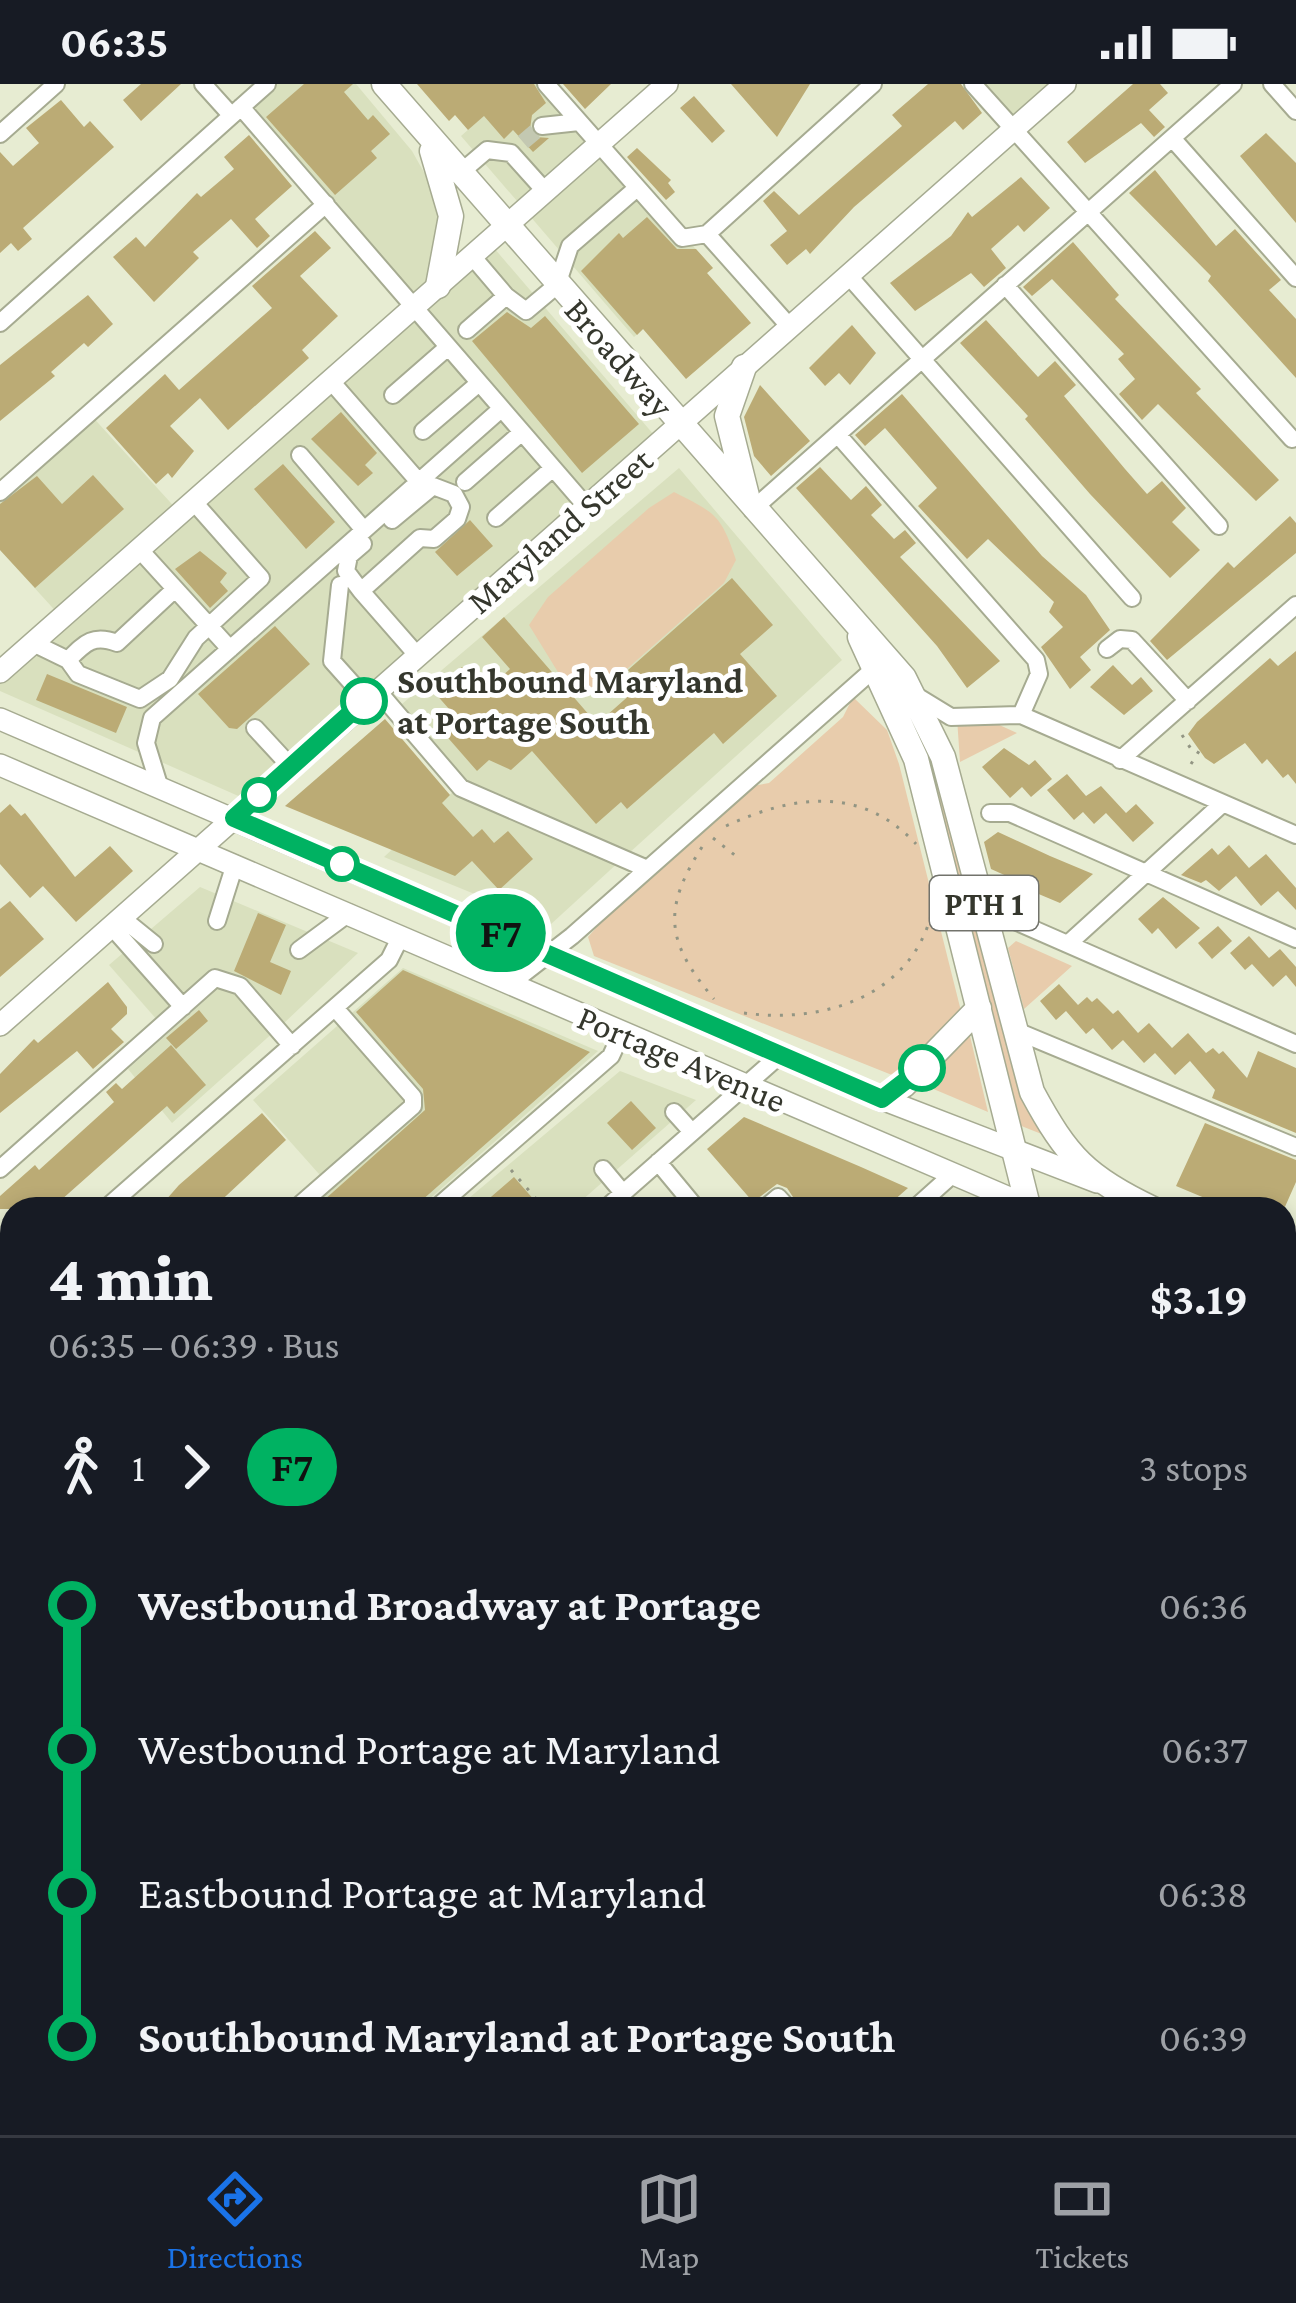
<!DOCTYPE html>
<html lang="en">
<head>
<meta charset="utf-8">
<style>
  :root { --surface:#171b24; --page:#20242c; --text:#f1f3f6; --muted:#9ea1a6; --line:#363941; --accent:#1a73e8 }
  body { margin:0; font-family:"Crimson Pro",serif; background:var(--page); color:var(--text); height:100vh; display:flex; flex-direction:column; font-size:45px; white-space:nowrap }
  * { box-sizing:border-box; margin:0 }
  p { font-size:39px; color:var(--muted) }
  .icon { flex:none; width:66px; height:66px; fill:none; stroke:currentColor; stroke-width:2; stroke-linecap:round; stroke-linejoin:round }
  .map { position:relative; flex:1; overflow:hidden }
  .side { position:absolute; left:0px; top:1113px; width:1296px; height:939px; display:flex; flex-direction:column; background:var(--surface); border-radius:36px 36px 0 0; box-shadow:0 6px 18px #0003 }
  .side>* { flex:none }
  .badge { padding:0 24px; border-radius:39px; font-size:42px; line-height:78px }
  .map>.badge { position:absolute; translate:-50% -50%; box-shadow:0 0 0 6px #fff }
  .legs { display:flex; align-items:center; gap:18px; height:132px; padding:0 48px; font-size:39px }
  .legs p { margin-inline-start:auto }
  .summary { display:flex; align-items:center; justify-content:space-between; height:204px; padding:0 48px }
  h1 { font-size:66px; font-weight:800; line-height:90px }
  ul { padding:0 48px; list-style:none }
  li { display:flex; align-items:center; gap:42px; height:144px; font-size:45px }
  li i { display:grid; place-items:center; width:18px; height:100%; margin:0 15px; background:currentColor }
  li i::after { content:''; width:30px; height:30px; margin:-15px; border:9px solid; border-radius:50%; background:var(--surface) }
  li p { margin-inline-start:auto }
  li:first-child i { background:linear-gradient(#0000 50%,currentColor 0) }
  li:last-child i { background:linear-gradient(currentColor 50%,#0000 0) }
  .status { display:flex; justify-content:space-between; align-items:center; height:84px; padding:0 60px; background:var(--surface); direction:ltr }
  .status svg { height:33px; fill:currentColor }
  .menu { display:flex; justify-content:space-around; align-items:center; height:168px; border-top:3px solid var(--line); background:var(--surface); font-size:33px; color:var(--muted) }
  .menu a { display:grid; justify-items:center; gap:6px }
  .menu .selected { color:var(--accent) }
  .map>svg:first-child { display:block }
</style>
</head>
<body>
<div class="status"><b>06:35</b><svg viewBox="0 0 49 12"><path d="M0 12V9h3v3zM5 12V6h3v6zM10 12V3h3v9zM15 12V0h3v12zM26 1h20v11H26zM47 4h2v5h-2z"/></svg></div>
<div class="map">
<svg width="1296" height="2051" viewBox="0 0 1296 2051">
  <rect width="100%" height="100%" fill="#e7ecd2"/>
  <!-- built -->
  <path fill="#d9e0be" d="M267 0H356L412 67 434 106 440 143 426 210 488 157 660 358 252 718 0 607V588L61 533 0 466V408L89 329 180 429 414 223 241 23Z
    M520 0H546L713 184 634 253 461 52Z
    M973 0H1065L1014 45Z
    M679 384 842 576 628 770 465 697 402 620Z
    M456 705 620 777 550 841 384 773Z
    M200 803 358 869 283 940 215 888 158 937 109 881Z
    M403 884 598 967 418 1125H299L327 1099 253 1016Z
    M220 903 235 907 276 946 172 1039 128 985Z
    M620 987 696 1016 572 1125H456Z"/>
  <!-- green -->
  <path fill="#e8ccac" d="M674 408C715 429 721 430 736 476L724 499 611 599 591 608 561 593 529 541 548 513 649 424Z
    M853 613 887 646 899 680 963 935 897 993 594 872 588 853 657 775 752 702 769 699 843 633Z
    M957 634 995 639 1017 649 960 678Z
    M917 636 932 672 1044 1051 1019 1041 912 639Z
    M1016 857 1072 882 1024 925 1008 864Z
    M969 948 988 1028 924 1001 931 984Z"/>
  <!-- building -->
  <path fill="#bbab75" d="M141 0H181L141 37 123 16Z
    M304 0H353L344 8 368 36 373 31 390 50 371 67 377 74 335 111 266 33Z
    M417 0H534L546 19 532 31 530 45 536 53 549 54 533 68 513 46 504 55 484 32 468 46 455 31 449 37Z
    M563 0H611L585 25Z
    M731 0H810L777 53Z
    M928 0H961L982 29 963 46 955 37 854 123 810 170 806 165 787 181 770 161 787 147 763 117 774 107 799 131 902 42 892 31Z
    M1133 0H1160L1168 9 1149 26 1165 43 1154 53 1141 39 1085 79 1067 58Z
    M694 12 725 47 712 59 680 24Z
    M61 16 84 43 90 37 114 63 23 144 32 155 18 167 11 159 0 169V68L13 82 39 59 26 44Z
    M1266 49 1296 79V139L1240 72Z
    M249 51 292 102 255 135 270 152 257 164 231 135 193 168 199 174 154 218 113 173 136 153 145 163 197 109 201 113 234 85 224 73Z
    M637 64 671 96 668 99 675 108 666 116 627 73Z
    M1155 86 1216 162 1235 145 1281 196 1269 206 1296 235V294L1208 197 1211 192 1129 109Z
    M1021 93 1050 124 1024 148 1018 141 991 165 1006 184 984 203 971 189 915 227 890 199 951 152 968 128 972 133Z
    M647 133 677 165H696L713 184 707 189 751 239 686 295 643 245 637 251 581 187 619 149 623 154Z
    M315 147 331 164 300 192 338 232 302 266 309 274 228 346 200 314 170 342 194 367 172 394 168 389 156 400 106 344 165 290 179 306 272 224 252 202Z
    M1073 158 1119 211 1115 215 1201 305 1196 309 1279 396 1256 417 1158 320 1142 336 1119 310 1135 295 1118 275 1124 270 1052 195 1032 212 1023 203Z
    M88 211 113 240 88 263 84 259 51 288 55 292 0 337V281Z
    M507 228 531 244 545 232 639 340 582 389 472 257Z
    M986 236 1038 293 1055 277 1076 301 1064 312 1125 385 1147 410 1162 397 1186 424 1172 438 1200 466 1170 494 1090 410 1025 335 1028 332 960 259Z
    M852 241 876 269 850 301 839 289 825 302 809 284Z
    M760 301 810 357 771 392 754 372 744 333Z
    M902 310 1042 472 1086 511 1110 546 1080 573 1091 586 1070 605 1041 563 1063 543 1049 528 1054 518 988 455 967 475 918 422 937 404 885 344 865 362 855 351Z
    M341 328 377 369 365 381 373 389 358 402 311 355Z
    M283 380 335 438 306 465 254 405Z
    M820 383 851 416 866 402 882 421 871 431 894 455 905 446 916 459 900 473 1000 577 967 604 937 562 796 404Z
    M93 391 124 425 35 504 0 466V420L37 392 62 420Z
    M1290 432 1296 439V469L1167 576 1150 557 1228 478 1234 484Z
    M470 436 493 462 457 492 435 468Z
    M200 467 227 489 220 498 228 507 210 524 175 485Z
    M732 494 773 541 740 570 777 612 723 660 714 649 627 725 621 718 596 740 532 667 511 686 489 676 477 687 442 647 457 634 434 608 462 583 484 608 510 585 482 553 504 533 597 640 641 601 628 586Z
    M275 542 310 580 237 645 229 644 198 610Z
    M1296 567V700L1288 690 1283 694 1267 675 1262 680 1245 659 1214 680 1205 674 1188 650 1197 638 1270 574 1278 582Z
    M1113 581 1132 601 1141 593 1153 607 1124 631 1090 603Z
    M47 590 127 623 116 649 36 616Z
    M385 635 450 711 442 719 473 753 482 745 494 759 508 747 533 775 499 806 472 777 455 792 285 722Z
    M1004 664 1029 681 1035 676 1052 695 1031 713 1022 703 1010 714 982 683Z
    M1067 690 1086 712 1101 702 1126 729 1136 720 1154 739 1133 758 1106 729 1094 740 1083 728 1074 736 1047 706Z
    M10 720 21 732 25 729 75 793 110 762 133 787 76 838 43 802 30 814 0 780V729Z
    M998 748 1050 772 1093 790 1060 819 1008 797 1011 794 991 785 984 758Z
    M1229 761 1249 784 1266 770 1296 804V826L1278 807 1261 822 1236 792 1219 807 1206 796 1201 799 1181 791 1212 764 1218 771Z
    M1163 813 1200 844 1176 865 1158 844 1152 850 1138 835Z
    M10 817 44 855 0 893V825Z
    M258 829 286 841 270 878 291 887 281 911 234 887Z
    M1218 842 1232 857 1212 875 1198 859Z
    M1249 852 1269 874 1280 865 1296 883V903L1286 891 1273 903 1252 880 1245 886 1230 869Z
    M403 886 590 968 412 1125H314L425 1026 423 1005 356 928Z
    M108 898 127 923V930L111 945 124 958 93 985 77 967 0 1029V990L34 955 38 959Z
    M1059 900 1078 921 1087 913 1092 918 1097 914 1113 930 1118 926 1138 949 1149 939 1172 964 1188 949 1206 969 1213 964 1219 970 1223 967 1247 994 1258 967 1296 984V1049L1212 1014 1215 1006 1190 977 1175 991 1155 969 1144 979 1123 956 1112 966 1093 944 1086 950 1066 927 1056 936 1040 917Z
    M199 926 208 937 176 965 166 954Z
    M171 961 206 1001 174 1030 167 1022 51 1125H0V1112L35 1081 39 1086 114 1018 106 1008 116 999 122 1005Z
    M631 1017 656 1044 632 1066 607 1039Z
    M262 1029 286 1056 212 1125H171L165 1117 179 1101Z
    M744 1033 861 1083 908 1104 884 1125H801L787 1104 777 1100 753 1118 707 1065Z
    M1205 1039 1296 1076V1098L1284 1125H1231L1176 1102Z
    M514 1093 542 1125H477Z"/>
  <g fill="none" stroke-linecap="round" stroke-linejoin="round">
    <!-- minor-tunnel -->
    <path stroke="#c3c8b1" stroke-width="16" stroke-dasharray="16 8" stroke-linecap="butt" d="M523 58 542 42"/>
    <!-- minor casing -->
    <g stroke="#a6ab91" stroke-width="20">
      <path id="minor" d="M203 0 231 31
        M546 0 682 154 707 150 873 0
        M973 0 1292 355
        M1272 0 1296 27
        M241 23 586 422
        M542 42 579 38
        M0 50 56 0
        M1172 54 1296 194
        M460 89 487 66 511 69 545 107
        M707 150 790 243
        M472 172 506 212
        M848 191 1132 514
        M1005 201 1219 442
        M0 239 267 0
        M467 246 506 212 526 227 557 201 570 162 637 104
        M330 296 419 398
        M393 311 448 263
        M423 347 479 299
        M838 351 1036 576 1039 590 1021 631
        M300 371 364 446
        M465 398 522 348
        M0 408 326 120
        M752 426 1233 0
        M496 434 553 384
        M392 436 433 402 454 410 461 423 457 435 434 455 420 454 361 507 417 571
        M139 465 230 565
        M340 501 332 577 366 615
        M361 507 346 487 349 472 363 460
        M33 559 68 576 78 590 140 615 170 595 196 554 261 494 193 417
        M1107 565 1120 555 1132 556 1188 617
        M68 576C85 559 93 550 117 559L175 505
        M377 606 461 704 645 784
        M915 611 951 633 1021 631 1296 751
        M255 644 291 683
        M1120 676 1296 521
        M159 701 146 659 152 634 501 325
        M990 729H1010L1296 855
        M985 824 1296 960
        M122 834 154 860
        M217 837 235 780
        M112 843 183 923
        M1069 859 1222 720
        M299 866 349 829
        M510 900 572 852 875 584
        M1014 946 1296 1063
        M674 1028 692 1048
        M658 1078 692 1119
        M0 1085 215 894 240 902 292 962
        M603 1085 623 1109
        M105 1125 389 876 401 852
        M295 1125 413 1022V1013L335 924
        M435 1125 611 972 622 948
        M605 1125 780 971
        M764 1125 778 1113 789 1125
        M914 1125 953 1090
        M1284 1176 1296 1165
        M0 1218 12 1207
        M0 1274 12 1288
        M1284 1358 1296 1348
        M0 1380 12 1369
        M1284 1407 1296 1396
        M1284 1459 1296 1472
        M1284 1480 1296 1494
        M0 1527 12 1517
        M1284 1643 1296 1633
        M0 1657 12 1647
        M1284 1790 1296 1780
        M0 1795 12 1785
        M0 1932 12 1922
        M675 2040 685 2051
        M23 2051 35 2040
        M175 2051 188 2040
        M335 2051 347 2040
        M498 2051 510 2040
        M653 2051 666 2040
        M819 2051 832 2040
        M985 2051 997 2040"/>
    </g>
    <!-- major casing -->
    <g stroke="#a6ab91" stroke-width="24">
      <path id="major" d="M0 588 667 0
        M0 635 882 1015 1097 1098
        M0 681 1028 1122
        M0 941 1065 0
        M1284 1939 1296 1928
        M1158 2051 1170 2040"/>
    </g>
    <!-- highway casing -->
    <g stroke="#a6ab91" stroke-width="27">
      <path id="highway" d="M384 0 904 594 943 673 1032 1008C1067 1073 1087 1094 1153 1125
        M432 67 451 132 438 202
        M744 283 727 332 747 412
        M860 553 916 675 1028 1122 1034 1125
        M882 1015 904 1001 979 924
        M1284 1186 1296 1192
        M1284 1235 1296 1240"/>
    </g>
    <!-- path -->
    <path stroke="#929583" stroke-width="3" stroke-dasharray="3 9" stroke-linecap="butt" d="M1182 651 1195 671
      M1191 680 1199 667
      M726 742C793 711 861 701 916 760
      M713 754 741 776
      M702 763C661 827 667 859 714 915
      M744 929C822 940 911 913 932 828
      M511 1086 545 1125"/>
    <!-- minor -->
    <use href="#minor" stroke="#fff" stroke-width="16"/>
    <!-- major -->
    <use href="#major" stroke="#fff" stroke-width="21"/>
    <!-- highway -->
    <use href="#highway" stroke="#fff" stroke-width="24"/>
  </g>
  <g fill="none" stroke-linecap="round" stroke-linejoin="round">
    <!-- line-1 casing -->
    <g stroke="#fff" stroke-width="27">
      <path id="line-1" d="M364 617 234 734 882 1015 922 984"/>
    </g>
    <!-- line-1 -->
    <use href="#line-1" stroke="#00b262" stroke-width="18"/>
  </g>
  <!-- markers -->
  <g fill="#fff" stroke="#00b262" stroke-width="6">
    <circle cx="364" cy="617" r="21"/>
    <circle cx="259" cy="711" r="15"/>
    <circle cx="342" cy="780" r="15"/>
    <circle cx="922" cy="984" r="21"/>
  </g>
  <g text-anchor="middle" stroke-width="10" stroke-linejoin="round" paint-order="stroke">
    <!-- shield labels -->
    <rect fill="#fff" stroke="#72736c" stroke-width="3" x="930" y="792" width="108" height="54" rx="9"/>
    <g font-size="33" font-weight="bold" fill="#35372d">
      <text x="984" y="831">PTH 1</text>
    </g>
    <!-- street labels -->
    <g font-size="36" fill="#35372d" stroke="#fff">
      <text transform="translate(620 273) rotate(49)" y="13">Broadway</text>
      <text transform="translate(559 446) rotate(-41)" y="13">Maryland Street</text>
      <text transform="translate(682 974) rotate(23)" y="13">Portage Avenue</text>
    </g>
    <!-- stop labels -->
    <g font-size="36" font-weight="bold" fill="#35372d" stroke="#fff" text-anchor="start">
      <text x="397" y="609">Southbound Maryland<tspan x="397" dy="41">at Portage South</tspan></text>
    </g>
  </g>
</svg>
<b class="badge" style="left:501px;top:849px;background:#00b262;color:#111">F7</b>
<section class="side">
<div class="summary"><div><h1>4 min</h1><p>06:35 – 06:39 · Bus</p></div><b>$3.19</b></div>
<div class="legs"><svg class="icon" aria-label="walk" viewBox="0 0 24 24"><circle cx="13" cy="4" r="2"/><path d="M13 8l-2 6 4 7M11 14l-3 7M7 12l3-4h3l4 4"/></svg>1<svg class="icon" aria-label="forward" viewBox="0 0 24 24"><path d="M9 5l7 7-7 7"/></svg><b class="badge" style="background:#00b262;color:#111">F7</b><p>3 stops</p></div>
<ul>
<li><i style="color:#00b262"></i><b>Westbound Broadway at Portage</b><p>06:36</p></li>
<li><i style="color:#00b262"></i><span>Westbound Portage at Maryland</span><p>06:37</p></li>
<li><i style="color:#00b262"></i><span>Eastbound Portage at Maryland</span><p>06:38</p></li>
<li><i style="color:#00b262"></i><b>Southbound Maryland at Portage South</b><p>06:39</p></li>
</ul>
</section>
</div>
<nav class="menu">
<a class="selected"><svg class="icon" aria-label="directions" viewBox="0 0 24 24"><path d="M12 3l9 9-9 9-9-9zM9 14v-3h6M13 9l2 2-2 2"/></svg>Directions</a>
<a><svg class="icon" aria-label="map" viewBox="0 0 24 24"><path d="M3 6l6-2 6 2 6-2v14l-6 2-6-2-6 2zM9 4v14M15 6v14"/></svg>Map</a>
<a><svg class="icon" aria-label="tickets" viewBox="0 0 24 24"><path d="M3 7h18v10H3zM15 7v10"/></svg>Tickets</a>
</nav>
</body>
</html>
